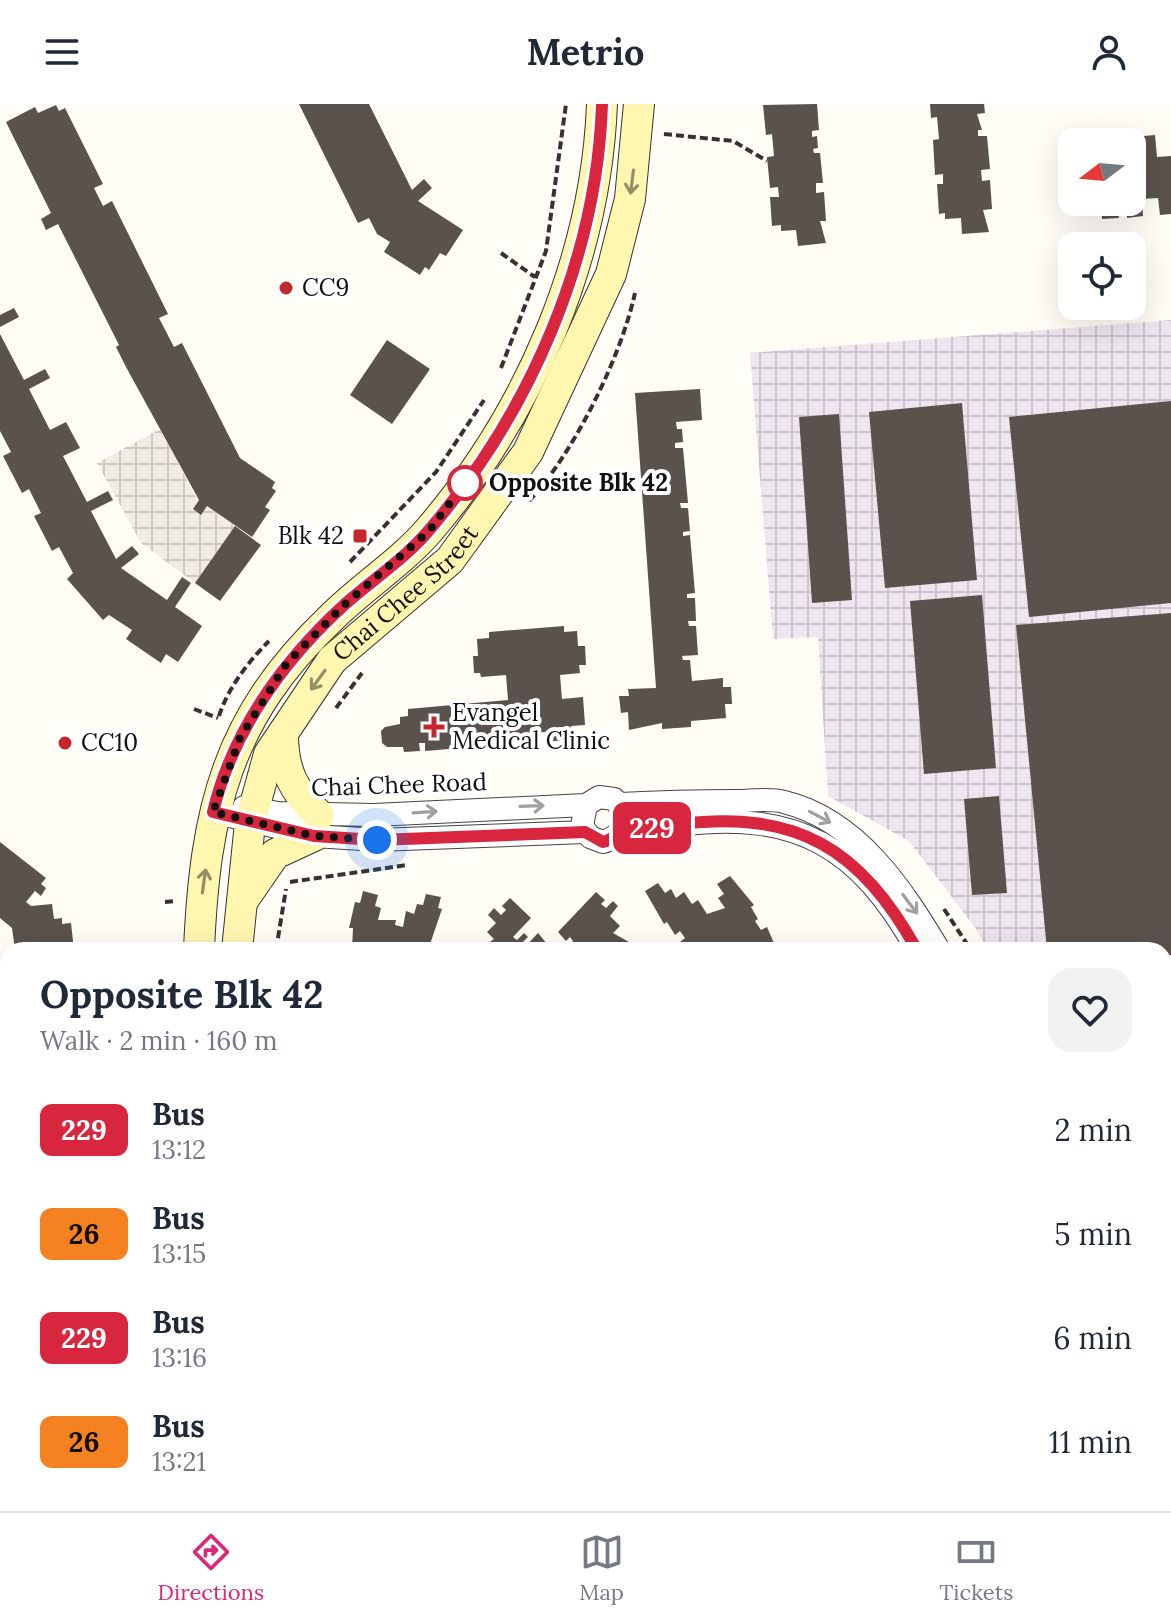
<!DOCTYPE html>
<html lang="en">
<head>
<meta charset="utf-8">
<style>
  :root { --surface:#fff; --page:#f2f2f3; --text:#1f2937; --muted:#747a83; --line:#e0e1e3; --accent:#db2777 }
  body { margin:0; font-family:Lora,serif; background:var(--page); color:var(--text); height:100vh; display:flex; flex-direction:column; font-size:30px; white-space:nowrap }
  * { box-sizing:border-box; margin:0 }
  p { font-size:26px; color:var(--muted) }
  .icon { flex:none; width:44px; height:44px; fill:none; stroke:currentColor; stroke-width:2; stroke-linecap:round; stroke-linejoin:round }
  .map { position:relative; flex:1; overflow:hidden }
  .details { position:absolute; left:0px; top:838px; width:1172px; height:570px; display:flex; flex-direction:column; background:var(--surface); border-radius:24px 24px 0 0; box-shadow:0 8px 32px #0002 }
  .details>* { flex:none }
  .badge { padding:0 16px; border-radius:12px; font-size:28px; line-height:52px }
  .needle { width:52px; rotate:254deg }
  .controls { position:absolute; left:1058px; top:24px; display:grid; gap:16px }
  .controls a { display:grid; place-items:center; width:88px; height:88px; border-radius:16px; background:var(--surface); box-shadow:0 8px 32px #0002; font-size:40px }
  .you { position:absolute; width:40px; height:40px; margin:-20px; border:6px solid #fff; border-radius:50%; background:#1a73e8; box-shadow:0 0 0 12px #1a73e833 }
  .map>.badge { position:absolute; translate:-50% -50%; box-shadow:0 0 0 4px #fff }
  .round { display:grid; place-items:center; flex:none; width:84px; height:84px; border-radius:24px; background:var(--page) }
  .summary { display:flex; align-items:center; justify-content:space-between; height:136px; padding:0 40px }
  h1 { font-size:38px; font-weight:700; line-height:60px }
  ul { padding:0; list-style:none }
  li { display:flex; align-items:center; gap:24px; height:104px; padding:0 40px }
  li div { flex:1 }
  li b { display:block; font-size:30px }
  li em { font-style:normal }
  li .badge { min-width:88px; font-weight:700; text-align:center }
  header { display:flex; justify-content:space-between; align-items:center; height:104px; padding:0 40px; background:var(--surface); font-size:36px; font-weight:700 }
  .menu { display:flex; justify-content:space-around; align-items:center; height:112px; border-top:2px solid var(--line); background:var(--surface); font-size:22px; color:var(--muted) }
  .menu a { display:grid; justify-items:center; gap:4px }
  .menu .on { color:var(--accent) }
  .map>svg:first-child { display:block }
</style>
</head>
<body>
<header><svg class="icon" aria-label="menu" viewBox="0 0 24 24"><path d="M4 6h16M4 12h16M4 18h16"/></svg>Metrio<svg class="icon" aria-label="person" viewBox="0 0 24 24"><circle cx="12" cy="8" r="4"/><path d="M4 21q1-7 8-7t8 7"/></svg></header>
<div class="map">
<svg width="1171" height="1407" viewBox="0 0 1171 1407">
  <defs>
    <pattern id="industrial-grid" width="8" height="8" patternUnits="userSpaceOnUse" patternTransform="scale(2)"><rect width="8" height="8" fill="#eee6ef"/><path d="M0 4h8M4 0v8" fill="none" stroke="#cbc4cc"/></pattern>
    <pattern id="plaza-grid" width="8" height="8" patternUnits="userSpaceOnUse" patternTransform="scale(2)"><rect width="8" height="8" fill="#f1ede2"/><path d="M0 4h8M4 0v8" fill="none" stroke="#cecac1"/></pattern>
  </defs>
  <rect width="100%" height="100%" fill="#fffdf5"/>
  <!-- industrial -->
  <path fill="url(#industrial-grid)" d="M1171 216V921H1164V846H986L979 829 909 737 828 692 818 533 773 535 750 249Z"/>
  <!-- plaza -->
  <path fill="url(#plaza-grid)" d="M160 325 197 395 235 422 195 479 141 439 97 359Z"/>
  <!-- building -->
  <path fill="#5a524d" d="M299 0H369L412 86 424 75 432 84 418 97 463 126 446 152 440 149 429 166 425 163 420 171 384 148 390 138 377 130 369 114 358 119Z
    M817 0 819 26 812 27V33L817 32 818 44 813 45 814 49H820L823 79H816V89L824 88 826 117H820L826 139 798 142 796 126 781 127V121L772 122 770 93H779L778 83 770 84 767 53 774 52 772 30 766 31 763 1Z
    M930 0H984L985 9 977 10 982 26H978V32H987L990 65 981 66 982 77 990 76 992 105 983 106 989 128 962 130 961 114 945 115V109L939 110 937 80H943V70L935 71 933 36 939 35 937 13 931 14Z
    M56 1 59 7 65 4 103 80 94 84 103 102 112 97 168 210 159 214 174 243 182 239 240 354 275 378 272 384 276 387 265 403 270 406 252 433 207 402 201 411 193 405 199 396 126 263 116 243 119 241 58 120 46 126 41 115 51 109 6 18 35 3 38 9Z
    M1155 31 1157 53 1171 52V110L1160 111 1158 94 1142 95 1143 112 1127 114V106L1118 107 1119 114 1102 115 1101 98H1132L1133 33Z
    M14 204 19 213 0 223V211Z
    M0 230 24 276 45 265 50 274 29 285 50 326 66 318 80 344 63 352 87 398 108 387 113 396 91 407 116 455 132 442 139 450 121 464 167 496 182 473 191 479 175 503 202 522 178 558 166 550 161 559 126 535 132 526 109 511 103 516 67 475 73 469 59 443 52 447 34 412 41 409 29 385 22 389 3 352 11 348 0 327Z
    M387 236 430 265 392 320 350 291Z
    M700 285 702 316 676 318 677 325H682L683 338 675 339V344H683L688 399H680L681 404H688L690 427 683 428V432L690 431 695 489 687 490V494H695L696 517H688L689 522H696L698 551 682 552 683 556H690L692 577 723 574V583H731L732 600H725L726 614 691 617V623L662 625V619L629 626 628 608 621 609 619 592H629L628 585 656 584 635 289Z
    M1171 297V499L1029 513 1009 313Z
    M962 299 977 476 885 484 869 308Z
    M839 310 852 496 812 499 799 313Z
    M235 422 261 441 220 497 195 479Z
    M982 491 996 664 924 670 910 497Z
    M1171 509V851H1164V846H1047L1016 521Z
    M564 522V528L577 527 578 542H585L586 561H579L580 569 560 571 562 595 583 593 585 621 571 622 572 635 546 638 545 628 535 629 536 639 508 641 507 634 501 635V641L479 643V636L473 637V643L425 647V639H419L420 647 404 648 403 643H387L382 639 381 627 385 623 400 620V613L408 612V605L508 596 506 571 481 573 480 569H474L473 552H478L477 535 489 534V528Z
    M999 692 1007 789 972 791 964 695Z
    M0 738 46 774 41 780 46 784 41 792 35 787 26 798 31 802 52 800 54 815 62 814V820L71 819 74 846H15L12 824 0 814Z
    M730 772 754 801 751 803 758 815 755 817 761 826 767 823 777 846H743L738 838 730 843 732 846H686L680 838 685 834 680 827 675 831 667 818 664 820 645 787 658 779 665 789 671 785 676 794 684 788 692 800 698 796 707 810 725 804 718 794 724 790 717 780Z
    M363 787 378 791 375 802 381 804 378 816H396L395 821 403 823 406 807 414 810 417 800 423 801 426 790 441 793 438 804 442 805 428 846H352L353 824H349L355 798 360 799Z
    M596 788 605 796 601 800 606 804 613 797 618 802 610 812 620 822 613 829 629 838 621 846H569L567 844 573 837 570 833 566 837 558 828Z
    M510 794 531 814 513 833 517 836 524 829 528 833 520 841 524 844 538 829 552 846H478L494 835 487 828 496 819 488 811 494 804 501 811 506 806 502 802Z
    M1164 1072H1171V1128L1165 1129Z
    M1170 1133 1171 1339H1164V1134Z
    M8 1228V1336L0 1337V1230Z
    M1171 1368V1407H1070V1400H1164V1369Z
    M465 1400H521L522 1407H466Z
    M587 1400H772L773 1407H588Z
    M940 1400H985L986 1407H941Z"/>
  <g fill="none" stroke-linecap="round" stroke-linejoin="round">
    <!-- street casing -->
    <g stroke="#444" stroke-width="24">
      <path id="street" d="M620 700C658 698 697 697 736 697 751 697 770 694 784 698 858 716 903 786 939 846
        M244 703 278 709 374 711 586 701
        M213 708 314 732 377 736 585 728
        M622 728 624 707 614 695 599 693 586 701 582 722 590 733 603 738C612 736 617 729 625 727 642 722 663 723 680 721 797 706 860 743 917 846
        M1164 970 1171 969
        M0 1141 8 1140"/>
    </g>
    <!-- secondary casing -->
    <g stroke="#333" stroke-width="32">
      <g id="secondary">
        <path d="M283 630C283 666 293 687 319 711"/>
        <path d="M244 795 275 750 314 732"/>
        <path d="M199 846C205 706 227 613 331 514 362 483 402 458 430 425 530 308 596 154 602 0"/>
        <path id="s1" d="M237 846 250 719 269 650 332 556 450 456 528 348 611 170 630 95 639 0"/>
        <path d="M258 1400 259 1407"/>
        <path d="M299 1400 300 1407"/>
      </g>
    </g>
    <!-- path -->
    <path stroke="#333" stroke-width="4" stroke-dasharray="8 4" stroke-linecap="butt" d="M664 30 733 37 767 57
      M501 149 535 173
      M501 264 546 147 566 0
      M529 397C574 349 621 253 635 189
      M350 458 436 368 484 296
      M336 604 362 569
      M194 605 218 614
      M219 612C228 584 248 558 269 537
      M290 778 407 761
      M165 798 175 797
      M944 805 971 846
      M276 846 286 785
      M0 1175 8 1174
      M179 1400 183 1407
      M17 1407 44 1400
      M437 1407 442 1400"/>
    <!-- street -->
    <use href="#street" stroke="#fff" stroke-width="22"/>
    <!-- secondary -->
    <use href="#secondary" stroke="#fff6b0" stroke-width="30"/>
  </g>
  <!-- one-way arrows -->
  <defs><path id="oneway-shaft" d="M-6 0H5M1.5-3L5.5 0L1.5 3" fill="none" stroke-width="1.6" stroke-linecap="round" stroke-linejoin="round" transform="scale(2)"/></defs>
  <g stroke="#948f68">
    <use href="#oneway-shaft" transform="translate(632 78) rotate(97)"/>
    <use href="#oneway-shaft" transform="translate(318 576) rotate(126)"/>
    <use href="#oneway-shaft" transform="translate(204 777) rotate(-82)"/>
  </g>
  <g stroke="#a0a0a0">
    <use href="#oneway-shaft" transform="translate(532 702) rotate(-2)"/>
    <use href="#oneway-shaft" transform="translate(425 708) rotate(-4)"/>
    <use href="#oneway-shaft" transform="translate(820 713) rotate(28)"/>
    <use href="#oneway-shaft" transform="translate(910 800) rotate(53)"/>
  </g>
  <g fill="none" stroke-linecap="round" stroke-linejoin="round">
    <!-- line casing -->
    <g stroke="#fff" stroke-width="18">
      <path id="line" d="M602 0C597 154 530 308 430 425 406 454 372 476 344 501 282 558 233 625 213 708L314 732 377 736 585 728 603 738C612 736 617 729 625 727 642 722 663 723 680 720 797 706 860 744 917 846"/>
    </g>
    <!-- line -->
    <use href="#line" stroke="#d7263d" stroke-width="12"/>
    <!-- walk -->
    <path stroke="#111" stroke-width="8" stroke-dasharray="0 14.4" d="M377 736 314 732 213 708 240 634 287 559 343 502 429 427 465 379"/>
  </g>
  <!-- markers -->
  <g fill="#c4262e" stroke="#fff" stroke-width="3">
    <circle cx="286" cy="184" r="8"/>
    <rect x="352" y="424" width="16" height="16" rx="4"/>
    <path d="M430 611h8v8h8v8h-8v8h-8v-8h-8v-8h8z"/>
    <circle cx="65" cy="639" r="8"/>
  </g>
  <circle fill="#fff" stroke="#d7263d" stroke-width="4" cx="465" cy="379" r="16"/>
  <g text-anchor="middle" stroke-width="8" stroke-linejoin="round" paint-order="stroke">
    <!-- poi labels -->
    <g font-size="24" fill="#111" stroke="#fff" text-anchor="start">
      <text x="302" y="192">CC9</text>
      <text x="344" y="440" text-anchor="end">Blk 42</text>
      <text x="452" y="617">Evangel<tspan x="452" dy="28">Medical Clinic</tspan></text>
      <text x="81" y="647">CC10</text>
    </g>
    <!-- stop labels -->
    <g font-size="24" font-weight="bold" fill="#111" stroke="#fff" text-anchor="start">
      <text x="489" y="387">Opposite Blk 42</text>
    </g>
    <!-- street labels -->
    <g font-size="24" fill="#111" stroke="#fff">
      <text dy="8" stroke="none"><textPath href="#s1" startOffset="412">Chai Chee Street</textPath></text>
      <text transform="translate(399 681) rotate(-2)" y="8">Chai Chee Road</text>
    </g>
  </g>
</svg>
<div class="controls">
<a><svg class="needle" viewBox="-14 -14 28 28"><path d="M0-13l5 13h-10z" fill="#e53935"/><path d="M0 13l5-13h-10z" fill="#747a83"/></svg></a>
<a><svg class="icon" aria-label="locate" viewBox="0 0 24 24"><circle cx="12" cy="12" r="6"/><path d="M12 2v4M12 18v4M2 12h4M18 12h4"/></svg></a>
</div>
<div class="you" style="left:377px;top:736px"></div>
<b class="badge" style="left:652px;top:724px;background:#d7263d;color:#fff">229</b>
<section class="details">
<div class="summary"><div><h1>Opposite Blk 42</h1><p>Walk · 2 min · 160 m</p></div><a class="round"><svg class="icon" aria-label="heart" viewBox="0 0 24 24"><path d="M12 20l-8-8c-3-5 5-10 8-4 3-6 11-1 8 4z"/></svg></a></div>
<ul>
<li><span class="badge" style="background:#d7263d;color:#fff">229</span><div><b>Bus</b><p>13:12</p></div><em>2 min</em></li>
<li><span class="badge" style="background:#f58220;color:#111">26</span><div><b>Bus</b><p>13:15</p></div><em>5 min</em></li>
<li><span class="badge" style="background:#d7263d;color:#fff">229</span><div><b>Bus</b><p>13:16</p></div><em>6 min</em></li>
<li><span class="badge" style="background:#f58220;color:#111">26</span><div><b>Bus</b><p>13:21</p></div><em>11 min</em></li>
</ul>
</section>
</div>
<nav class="menu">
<a class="on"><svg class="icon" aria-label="directions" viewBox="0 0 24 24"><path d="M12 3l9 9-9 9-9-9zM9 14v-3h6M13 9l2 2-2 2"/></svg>Directions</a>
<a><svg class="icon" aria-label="map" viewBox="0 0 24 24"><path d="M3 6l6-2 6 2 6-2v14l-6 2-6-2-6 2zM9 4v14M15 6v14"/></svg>Map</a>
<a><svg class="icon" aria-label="tickets" viewBox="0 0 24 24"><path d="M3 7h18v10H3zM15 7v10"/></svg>Tickets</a>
</nav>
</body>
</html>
